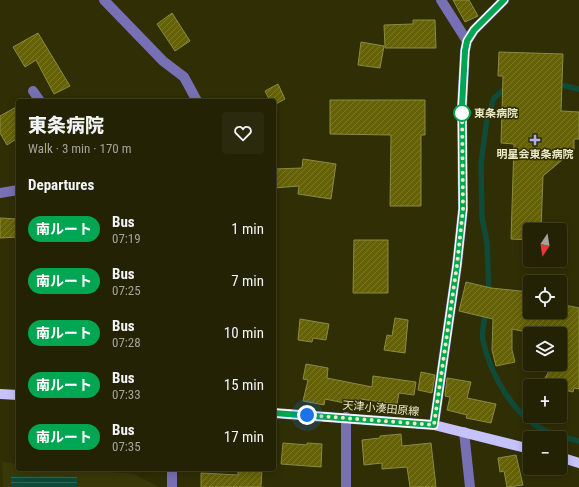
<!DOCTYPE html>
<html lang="en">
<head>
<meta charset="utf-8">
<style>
  :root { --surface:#232204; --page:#2b2a0e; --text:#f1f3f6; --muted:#a3a49a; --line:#403f26 }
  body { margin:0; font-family:"Roboto Condensed","Noto Sans JP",sans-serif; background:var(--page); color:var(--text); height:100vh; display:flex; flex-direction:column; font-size:15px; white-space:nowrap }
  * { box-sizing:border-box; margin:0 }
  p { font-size:13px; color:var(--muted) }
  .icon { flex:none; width:22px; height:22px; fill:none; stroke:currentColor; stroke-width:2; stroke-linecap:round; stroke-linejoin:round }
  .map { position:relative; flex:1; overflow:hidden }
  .drawer { position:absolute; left:16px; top:99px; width:260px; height:372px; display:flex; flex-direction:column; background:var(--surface); border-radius:4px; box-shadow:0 2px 10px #0003,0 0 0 1px var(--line) }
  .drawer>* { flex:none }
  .badge { padding:0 8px; border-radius:13px; font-size:14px; line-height:26px }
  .needle { width:26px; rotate:192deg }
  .buttons { position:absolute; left:523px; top:223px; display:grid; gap:8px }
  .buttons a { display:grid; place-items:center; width:44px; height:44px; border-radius:4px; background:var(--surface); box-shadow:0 2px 10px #0003,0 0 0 1px var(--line); font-size:20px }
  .you { position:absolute; width:20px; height:20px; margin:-10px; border:3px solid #fff; border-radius:50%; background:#1a73e8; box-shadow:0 0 0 6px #1a73e833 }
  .map>.badge { position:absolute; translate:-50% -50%; box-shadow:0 0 0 2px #fff }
  h2 { padding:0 12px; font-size:15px; line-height:36px }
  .round { display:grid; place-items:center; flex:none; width:42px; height:42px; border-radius:4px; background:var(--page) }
  .headline { display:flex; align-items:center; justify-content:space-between; height:68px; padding:0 12px }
  h1 { font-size:19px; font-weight:800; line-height:30px }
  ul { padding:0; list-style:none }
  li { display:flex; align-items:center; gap:12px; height:52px; padding:0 12px }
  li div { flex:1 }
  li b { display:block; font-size:15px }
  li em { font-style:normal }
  li .badge { min-width:44px; font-weight:700; text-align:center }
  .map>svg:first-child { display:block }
</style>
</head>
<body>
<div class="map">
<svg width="579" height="487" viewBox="0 0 579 487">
  <defs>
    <pattern id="water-rules" width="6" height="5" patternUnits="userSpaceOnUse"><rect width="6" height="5" fill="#0f4b38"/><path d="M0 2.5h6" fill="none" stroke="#326553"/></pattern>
    <pattern id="building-hatch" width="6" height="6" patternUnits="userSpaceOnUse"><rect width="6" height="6" fill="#656206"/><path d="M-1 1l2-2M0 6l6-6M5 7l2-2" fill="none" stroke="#7b7929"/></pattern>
  </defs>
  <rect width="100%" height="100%" fill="#2f2e05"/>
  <!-- built -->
  <path fill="#393809" d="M2 462 18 464V469H77L134 474 159 487H3Z"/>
  <!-- water -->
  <path fill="url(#water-rules)" d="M11 476 77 477V487H11Z"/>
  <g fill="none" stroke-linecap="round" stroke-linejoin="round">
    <!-- stream -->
    <path stroke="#0f4b38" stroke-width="5.5" d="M556 84 579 89
      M489 293 487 243 482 217 481 164 487 119 494 98 507 87
      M486 310C485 319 481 332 483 340 490 374 514 417 546 431 556 436 568 438 579 441"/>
  </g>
  <!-- building -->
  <path fill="url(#building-hatch)" stroke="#8c8b42" d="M453 0H469L478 16 465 22Z
    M172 13 190 41 175 51 157 24Z
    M413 20H435L436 48H385L384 25 413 24Z
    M38 33 70 86 54 94 36 60 25 67 13 47Z
    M361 42 384 46 380 68 358 65Z
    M499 52 563 54 561 111 579 112V139H574V150L543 176 541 230H530V240L511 239 514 144 501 143 503 76H498Z
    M278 84 285 99 274 105V101H270L265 91Z
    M330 100H425V135H421V206H390L391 135 330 134Z
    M18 106V138L7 145 0 133V116Z
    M303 159 336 164 331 199 298 194 299 186 274 188V169L302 168Z
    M0 218 18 219V237L0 238Z
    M354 240H388V293H353Z
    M466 282 491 288 530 292V312H560V304L579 308V389L574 388 573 392 560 389V386H540L548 373 550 364H560V334H536L512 329V350L515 362 496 366 492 350 493 319 459 311Z
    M395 318 408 320 405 353 384 350 387 335 392 336Z
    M300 319 329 324 326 340 313 338 312 342 298 340Z
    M306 364 328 368 327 378 372 387 373 376 416 382 414 395 399 393 397 404 360 399 359 406 325 399 324 405 303 401 308 380 303 379Z
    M421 372 435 375 432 393 418 390Z
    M447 378 471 382 467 398 496 404 491 423 466 418 467 415 447 410 450 397 445 396Z
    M401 434 402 446 431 443 436 487H410L407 467 382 469V463L364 465 362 440 380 438V436Z
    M283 443 307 445V443L322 444 321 467 281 464Z
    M516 455 523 485 507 487 504 471 500 472 498 458Z
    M238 469H262L261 487H201V473L238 475Z"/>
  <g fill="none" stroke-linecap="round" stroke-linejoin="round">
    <!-- minor -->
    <path stroke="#7770b4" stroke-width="10" d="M104 0 163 61 184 77 197 101
      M441 0 467 41
      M33 91 40 101
      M0 193 18 190
      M346 417V487
      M434 425 457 265 463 209 462 106 465 51 467 41 474 30 504 0
      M464 432 470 487
      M172 469V487"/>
    <!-- major -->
    <path stroke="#c6c3fb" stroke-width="10" d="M0 394 18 395
      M274 413 434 425 530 449
      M560 457 579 463"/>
  </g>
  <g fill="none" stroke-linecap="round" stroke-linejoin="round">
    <!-- line casing -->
    <g stroke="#fff" stroke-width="9">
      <path id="line" d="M274 413 434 425 457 265 463 209 462 106 465 51 467 41 474 30 504 0"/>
    </g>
    <!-- line -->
    <use href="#line" stroke="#00a651" stroke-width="6"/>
    <!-- walk -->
    <path stroke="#eaeac6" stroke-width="4" stroke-dasharray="0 7.2" d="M307 415 434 425 457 265 463 209 462 106V113"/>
  </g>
  <!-- markers -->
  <circle fill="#fff" stroke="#00a651" stroke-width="2" cx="462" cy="113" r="8"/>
  <path fill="#b3adf9" stroke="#2f2e05" stroke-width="1.5" d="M533 134h4v4h4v4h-4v4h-4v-4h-4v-4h4z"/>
  <g text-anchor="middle" stroke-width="3" stroke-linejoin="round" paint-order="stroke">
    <!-- stop labels -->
    <g font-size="11" font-weight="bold" fill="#eaeac6" stroke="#2f2e05" text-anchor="start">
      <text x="474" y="117">東条病院</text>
    </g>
    <!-- poi labels -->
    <g font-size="11" font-weight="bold" fill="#eaeac6" stroke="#2f2e05">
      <text x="535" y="158">明星会東条病院</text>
    </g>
    <!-- street labels -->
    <g font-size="11" fill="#eaeac6" stroke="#2f2e05">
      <text transform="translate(381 408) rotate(5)" y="4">天津小湊田原線</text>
    </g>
  </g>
</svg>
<div class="buttons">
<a><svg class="needle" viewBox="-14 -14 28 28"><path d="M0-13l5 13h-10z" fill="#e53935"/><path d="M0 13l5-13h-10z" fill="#a3a49a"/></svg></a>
<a><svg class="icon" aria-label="locate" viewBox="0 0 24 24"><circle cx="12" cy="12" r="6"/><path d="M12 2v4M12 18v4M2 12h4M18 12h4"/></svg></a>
<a><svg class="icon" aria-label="layers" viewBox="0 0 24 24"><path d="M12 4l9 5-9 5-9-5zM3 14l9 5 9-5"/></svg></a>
<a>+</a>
<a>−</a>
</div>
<div class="you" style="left:307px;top:415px"></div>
<section class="drawer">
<div class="headline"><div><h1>東条病院</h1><p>Walk · 3 min · 170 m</p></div><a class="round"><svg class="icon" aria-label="heart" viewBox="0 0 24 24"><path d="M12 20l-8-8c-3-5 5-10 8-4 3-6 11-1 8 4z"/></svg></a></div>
<h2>Departures</h2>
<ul>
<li><span class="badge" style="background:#00a651;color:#fff">南ルート</span><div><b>Bus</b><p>07:19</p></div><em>1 min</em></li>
<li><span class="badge" style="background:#00a651;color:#fff">南ルート</span><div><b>Bus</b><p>07:25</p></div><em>7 min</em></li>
<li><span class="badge" style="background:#00a651;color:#fff">南ルート</span><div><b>Bus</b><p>07:28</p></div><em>10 min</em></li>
<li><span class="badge" style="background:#00a651;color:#fff">南ルート</span><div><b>Bus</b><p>07:33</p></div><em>15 min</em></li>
<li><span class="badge" style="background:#00a651;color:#fff">南ルート</span><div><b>Bus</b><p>07:35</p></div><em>17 min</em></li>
</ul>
</section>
</div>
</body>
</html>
